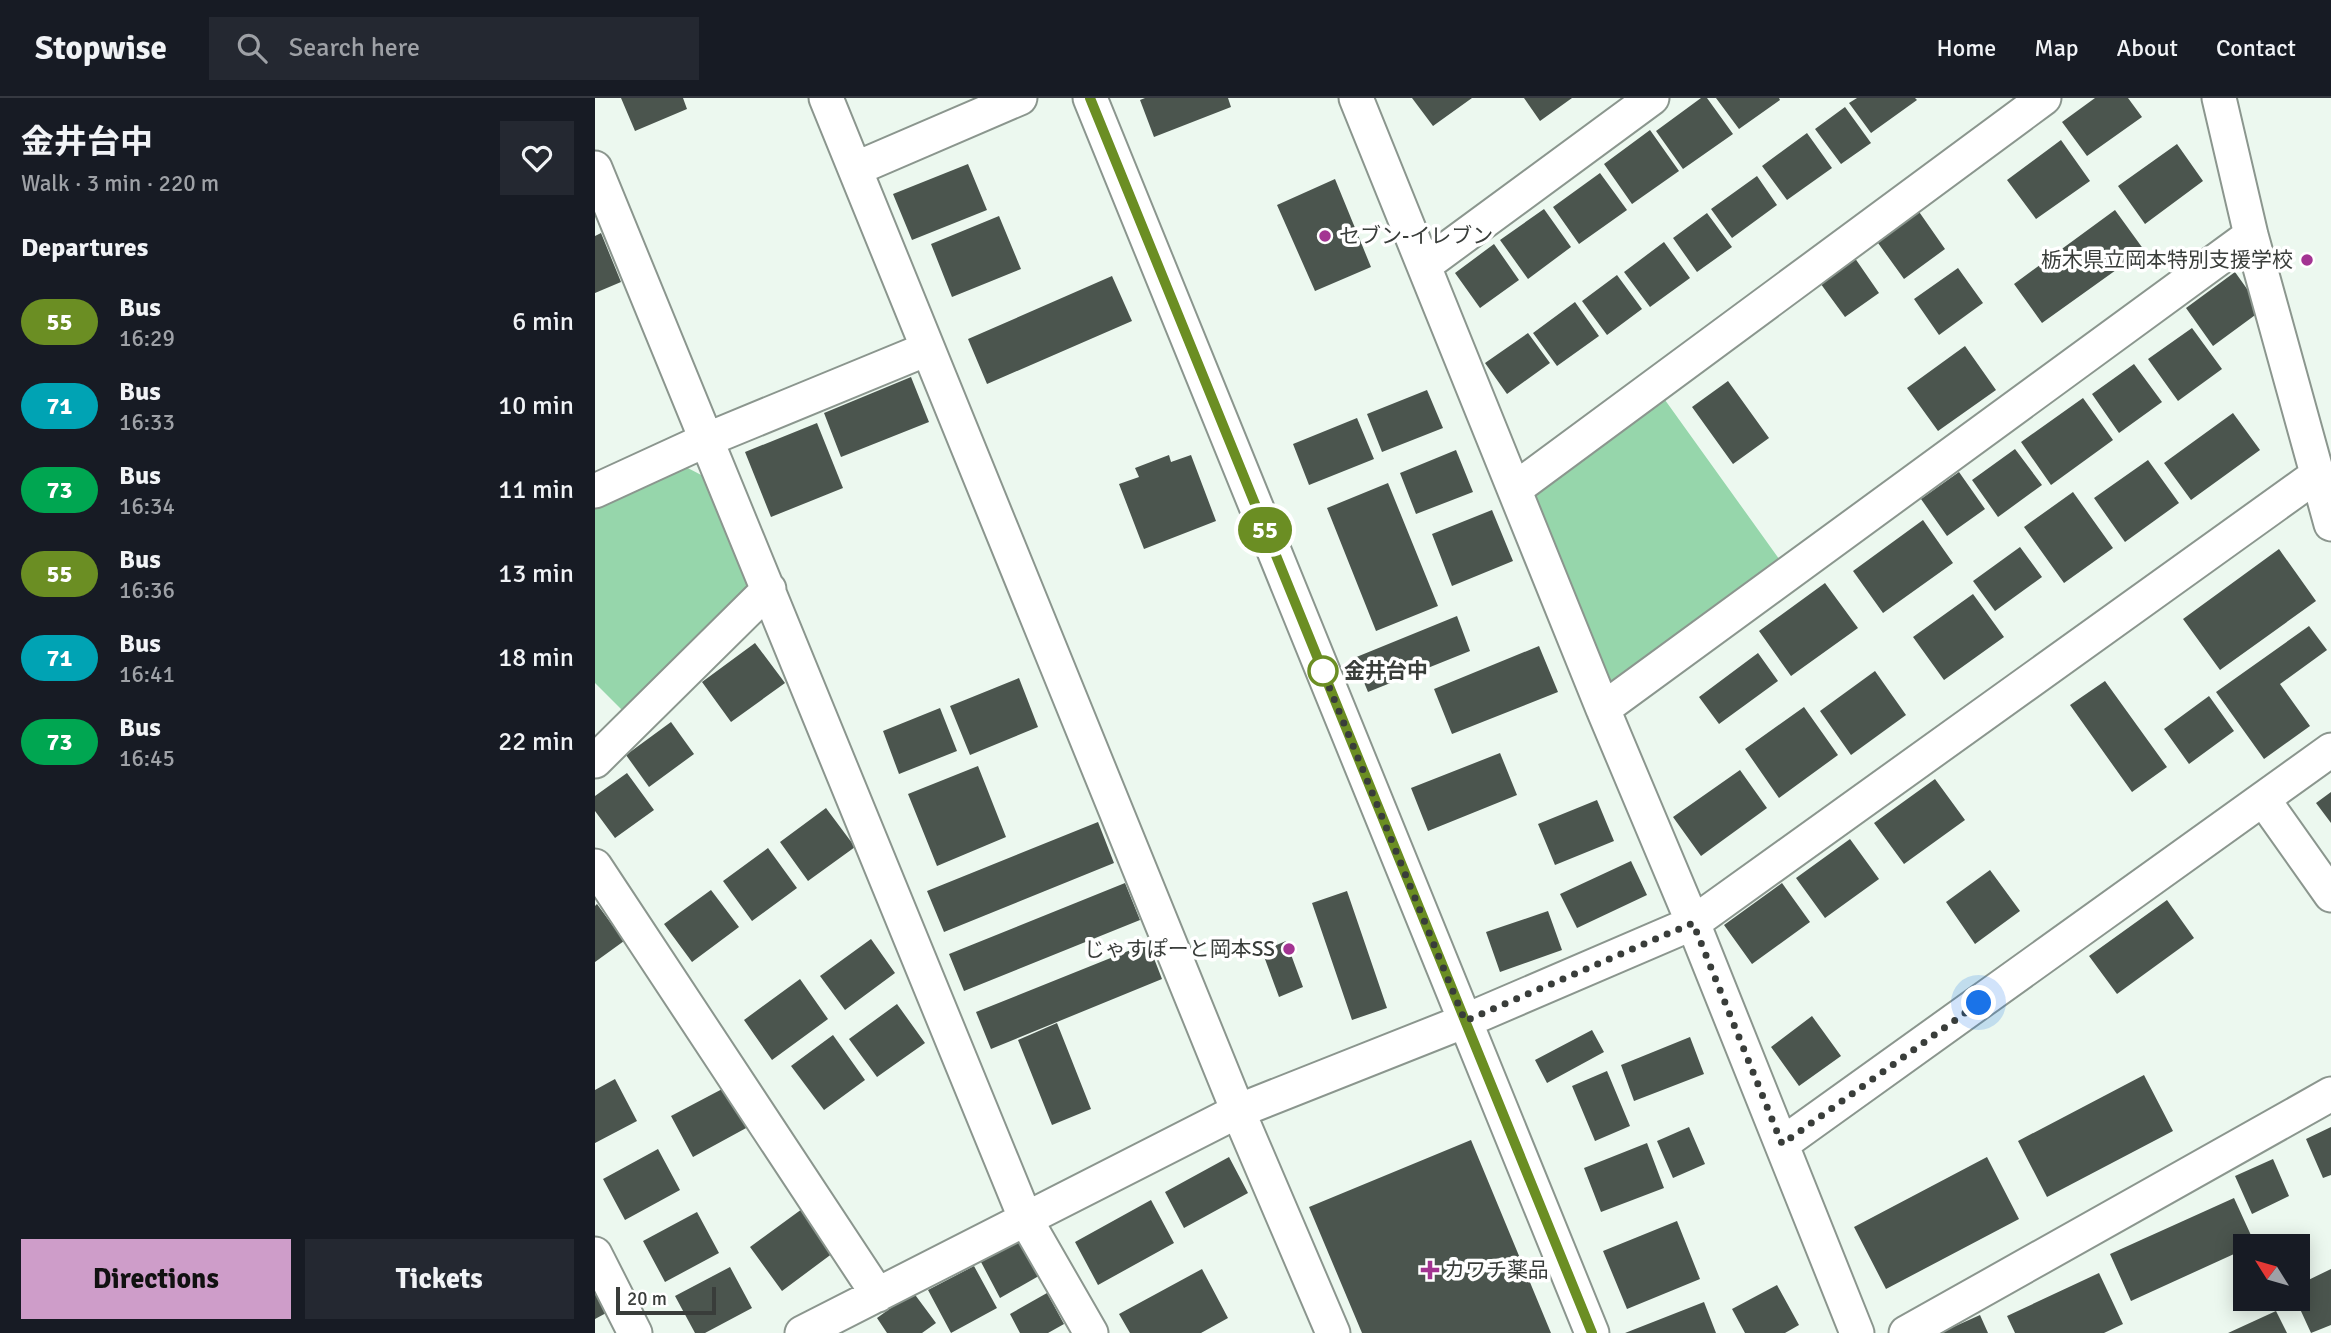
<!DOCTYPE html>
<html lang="en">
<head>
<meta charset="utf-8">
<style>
  :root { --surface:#171b24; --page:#242831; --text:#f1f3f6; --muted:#9ea1a6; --line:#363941; --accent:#ce9dc9 }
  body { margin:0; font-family:Signika,"Noto Sans JP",sans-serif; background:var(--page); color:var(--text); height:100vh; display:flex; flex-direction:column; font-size:26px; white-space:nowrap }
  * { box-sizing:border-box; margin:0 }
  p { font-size:23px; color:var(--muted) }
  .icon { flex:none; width:38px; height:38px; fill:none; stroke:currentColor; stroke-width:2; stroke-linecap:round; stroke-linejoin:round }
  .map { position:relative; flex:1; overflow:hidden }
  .drawer { display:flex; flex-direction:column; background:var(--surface); width:595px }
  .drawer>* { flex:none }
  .badge { padding:0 14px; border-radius:23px; font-size:24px; line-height:46px }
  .needle { width:46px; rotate:307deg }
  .controls { position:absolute; left:1638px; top:1136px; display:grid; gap:14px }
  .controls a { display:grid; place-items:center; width:77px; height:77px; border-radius:0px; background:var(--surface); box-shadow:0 4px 18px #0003; font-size:35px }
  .scale { position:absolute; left:21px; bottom:18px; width:100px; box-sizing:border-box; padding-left:7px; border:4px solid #393d3a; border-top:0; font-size:19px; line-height:24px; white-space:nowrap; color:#393d3a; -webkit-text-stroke:5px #fff; paint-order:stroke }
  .you { position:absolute; width:35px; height:35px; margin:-18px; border:5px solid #fff; border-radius:50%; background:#1a73e8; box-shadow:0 0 0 10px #1a73e833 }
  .map>.badge { position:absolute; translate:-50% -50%; box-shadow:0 0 0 4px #fff }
  h2 { padding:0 21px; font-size:26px; line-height:63px }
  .round { display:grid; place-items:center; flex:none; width:74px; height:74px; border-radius:0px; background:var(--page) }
  .overview { display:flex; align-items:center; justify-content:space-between; height:119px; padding:0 21px }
  h1 { font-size:33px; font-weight:700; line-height:52px }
  .cta { display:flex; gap:14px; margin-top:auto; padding:14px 21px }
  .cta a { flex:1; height:80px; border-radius:0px; background:var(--accent); color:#111; font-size:28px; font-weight:700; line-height:80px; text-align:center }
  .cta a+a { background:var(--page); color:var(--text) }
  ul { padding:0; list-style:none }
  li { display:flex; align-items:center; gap:21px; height:84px; padding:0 21px }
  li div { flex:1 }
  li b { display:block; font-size:26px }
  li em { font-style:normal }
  li .badge { min-width:77px; font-weight:700; text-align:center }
  header { display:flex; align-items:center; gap:42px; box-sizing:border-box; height:98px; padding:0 35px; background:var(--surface); border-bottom:2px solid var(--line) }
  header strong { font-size:33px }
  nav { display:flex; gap:38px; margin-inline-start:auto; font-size:24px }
  .search { width:490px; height:63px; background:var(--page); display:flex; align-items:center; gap:18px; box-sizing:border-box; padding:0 24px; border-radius:0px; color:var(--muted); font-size:26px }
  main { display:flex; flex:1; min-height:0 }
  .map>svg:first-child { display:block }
</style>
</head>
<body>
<header>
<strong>Stopwise</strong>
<div class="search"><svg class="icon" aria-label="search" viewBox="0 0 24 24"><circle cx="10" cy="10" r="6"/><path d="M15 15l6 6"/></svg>Search here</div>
<nav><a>Home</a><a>Map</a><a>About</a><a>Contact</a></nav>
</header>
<main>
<section class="drawer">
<div class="overview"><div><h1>金井台中</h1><p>Walk · 3 min · 220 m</p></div><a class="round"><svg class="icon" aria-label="heart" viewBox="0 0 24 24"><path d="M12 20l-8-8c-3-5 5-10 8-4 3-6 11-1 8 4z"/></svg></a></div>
<h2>Departures</h2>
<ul>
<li><span class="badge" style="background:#6b8e23;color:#fff">55</span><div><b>Bus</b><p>16:29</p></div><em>6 min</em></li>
<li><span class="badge" style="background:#00a3b4;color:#fff">71</span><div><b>Bus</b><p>16:33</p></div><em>10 min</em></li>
<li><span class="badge" style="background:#00a651;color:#fff">73</span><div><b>Bus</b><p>16:34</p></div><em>11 min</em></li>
<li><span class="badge" style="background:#6b8e23;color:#fff">55</span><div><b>Bus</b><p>16:36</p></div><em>13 min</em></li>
<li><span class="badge" style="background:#00a3b4;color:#fff">71</span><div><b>Bus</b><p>16:41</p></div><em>18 min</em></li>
<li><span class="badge" style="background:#00a651;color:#fff">73</span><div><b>Bus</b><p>16:45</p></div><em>22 min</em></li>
</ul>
<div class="cta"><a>Directions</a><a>Tickets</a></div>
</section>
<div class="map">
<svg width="1736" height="1235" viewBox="0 0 1736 1235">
  <rect width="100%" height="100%" fill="#ecf8ef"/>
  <!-- green -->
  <path fill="#96d6ab" d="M1065 295 1187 465 1013 593 932 396Z
    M87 367 112 380 157 494 28 613 0 585V406Z"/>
  <!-- building -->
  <path fill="#4b554e" d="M26 0H88L92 11 40 33Z
    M550 0H633L636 9 559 39 545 2Z
    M817 0H877L838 28Z
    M929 0H977L945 23Z
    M1106 0H1112L1138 36 1088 71 1061 33Z
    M1121 0H1184L1185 2 1144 31Z
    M1262 0H1320L1322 2 1276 35 1254 5Z
    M1500 0H1533L1547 19 1492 58 1467 24Z
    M1250 9 1276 45 1246 66 1220 31Z
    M1055 32 1084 73 1037 106 1009 66Z
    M1212 35 1237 70 1192 102 1167 68Z
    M1466 42 1495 83 1441 121 1412 82Z
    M1582 46 1608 83 1550 126 1523 88Z
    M373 66 392 112 317 142 298 96Z
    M1005 75 1032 112 984 146 958 109Z
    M1162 78 1182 107 1137 140 1116 111Z
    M740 81 776 169 720 193 682 107Z
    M1320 108 1350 151 1309 181 1278 138Z
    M949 111 976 149 933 181 905 142Z
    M1520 112 1549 152 1447 225 1419 186Z
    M1112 115 1137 149 1102 174 1078 140Z
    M404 118 426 171 357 199 336 146Z
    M6 135 26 184 0 195V138Z
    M1069 144 1095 180 1055 209 1029 174Z
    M899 146 924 182 885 210 860 175Z
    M1255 153 1284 195 1250 219 1220 178Z
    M1363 170 1388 205 1344 237 1319 201Z
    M1640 174 1667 212 1618 248 1591 210Z
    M1022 177 1047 211 1012 237 987 203Z
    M517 178 537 223 392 286 373 241Z
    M980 204 1004 238 962 268 938 235Z
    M1597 230 1627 271 1583 303 1553 261Z
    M933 235 955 265 912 296 890 265Z
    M1370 248 1401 292 1343 333 1312 290Z
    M1539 266 1567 304 1524 335 1497 296Z
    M316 279 334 324 246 359 229 315Z
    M1133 283 1174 340 1138 366 1097 309Z
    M832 292 848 330 787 354 772 316Z
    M1488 300 1518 342 1456 387 1426 344Z
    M1638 315 1665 352 1596 402 1569 365Z
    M762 320 779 361 714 387 698 346Z
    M222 325 248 390 176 419 150 354Z
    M1420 351 1447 387 1403 419 1377 382Z
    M861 352 878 394 821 416 805 375Z
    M574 357 576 364 596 357 621 423 549 451 524 386 544 379 540 370Z
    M1553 362 1584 405 1530 444 1499 400Z
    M1364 374 1390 411 1352 438 1326 401Z
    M793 385 843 508 781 533 732 410Z
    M1478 394 1518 450 1469 485 1429 429Z
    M897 412 918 463 857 488 837 436Z
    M1328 422 1358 465 1288 515 1258 473Z
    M1425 449 1447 479 1400 513 1378 483Z
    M1684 451 1721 503 1625 572 1588 521Z
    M1230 485 1263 530 1196 578 1164 533Z
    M1378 496 1409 539 1349 582 1318 539Z
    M862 518 875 553 773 594 759 560Z
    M1714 528 1732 552 1685 586 1715 628 1669 661 1621 594Z
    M160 545 190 585 136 624 107 584Z
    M944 548 963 594 857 636 839 591Z
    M1163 555 1183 583 1124 626 1104 599Z
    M1280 573 1311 617 1256 657 1225 613Z
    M424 580 443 629 375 657 355 608Z
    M1510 583 1572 669 1537 694 1475 607Z
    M1614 598 1639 633 1594 666 1569 631Z
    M1209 609 1243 657 1184 700 1150 651Z
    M345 610 362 653 304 676 288 633Z
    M76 624 99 656 54 689 31 657Z
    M905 655 922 697 833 733 816 690Z
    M383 668 411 739 342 768 313 696Z
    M1145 672 1172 710 1106 758 1078 719Z
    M32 675 59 712 20 740 0 713V698Z
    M1340 681 1370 722 1309 766 1279 725Z
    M1736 694V725L1721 705Z
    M1002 702 1019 743 960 767 943 726Z
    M231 710 260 749 213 783 185 744Z
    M503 724 519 765 349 834 332 793Z
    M1255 741 1284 781 1230 820 1201 780Z
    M173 750 202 790 157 823 128 783Z
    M1036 763 1052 797 982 830 965 796Z
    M1395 772 1425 813 1380 846 1351 804Z
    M530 785 545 822 369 893 354 856Z
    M1187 785 1215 824 1157 866 1129 827Z
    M116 792 144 829 97 864 69 826Z
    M752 793 792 910 757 922 717 805Z
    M1572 802 1599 840 1522 896 1494 858Z
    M2 806 29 843 0 864V808Z
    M953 813 967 852 905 874 891 834Z
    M276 841 300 875 250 912 225 878Z
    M691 843 708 889 684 899 667 853Z
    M553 845 567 881 396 951 381 914Z
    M205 881 233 921 177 962 149 922Z
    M302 906 330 945 282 979 254 941Z
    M1217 918 1246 958 1204 988 1176 949Z
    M462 925 496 1011 457 1027 423 942Z
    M997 932 1009 954 952 985 940 962Z
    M238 937 270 982 229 1012 196 968Z
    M1095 939 1109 976 1039 1003 1026 967Z
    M1012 973 1035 1028 1000 1043 977 988Z
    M1549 977 1578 1033 1452 1099 1423 1043Z
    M20 981 42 1023 0 1045V992Z
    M131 989 153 1029 98 1059 76 1018Z
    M1094 1029 1110 1066 1078 1080 1062 1043Z
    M1736 1029V1077L1728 1080 1711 1041Z
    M876 1042 956 1235H767L714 1109Z
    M1052 1045 1069 1090 1006 1114 989 1070Z
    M63 1051 85 1092 30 1122 8 1081Z
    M634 1059 653 1095 589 1130 570 1094Z
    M1392 1059 1424 1121 1291 1191 1259 1129Z
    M1678 1061 1694 1098 1657 1116 1640 1078Z
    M1639 1100 1660 1146 1650 1148V1151L1536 1203 1515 1156Z
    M556 1102 579 1145 503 1187 480 1144Z
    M207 1111 238 1155 187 1193 155 1149Z
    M102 1114 124 1155 70 1184 48 1143Z
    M1082 1123 1105 1181 1032 1211 1008 1153Z
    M430 1140 449 1175 405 1200 386 1164Z
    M379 1168 402 1210 356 1235 333 1192Z
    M135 1169 157 1210 110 1235H100L80 1198Z
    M607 1171 633 1220 606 1235H535L524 1216Z
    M1736 1171V1227L1716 1235 1700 1200H1703V1187Z
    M1504 1175 1528 1226 1509 1235H1420L1412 1218Z
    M1182 1187 1204 1227 1190 1235H1150L1137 1211Z
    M0 1189 13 1214 0 1221Z
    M318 1194 341 1225 327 1235H292L282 1220Z
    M452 1195 469 1226 453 1235H425L415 1216Z
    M1109 1204 1121 1235H1030Z
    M1681 1213 1692 1235H1633Z
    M1385 1217 1393 1235H1345Z"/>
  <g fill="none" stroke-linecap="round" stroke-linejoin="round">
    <!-- minor casing -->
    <g stroke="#8b968e" stroke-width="37">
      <path id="minor" d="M231 0 643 1013 738 1235
        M495 0 997 1235
        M761 0 1008 611 1098 825 1262 1235
        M1624 0 1656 137 1736 426
        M0 70 431 1122 496 1235
        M260 71 425 0
        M830 167 1057 0
        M920 391 1449 0
        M0 393 111 342 332 251
        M1008 611 1656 137
        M0 663 174 491
        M1668 701 1736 797
        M0 768 283 1197
        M1187 1046 1736 652
        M0 1156 40 1235
        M207 1235 643 1013 870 923 1098 825 1722 377
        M1311 1235 1736 996"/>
    </g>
    <!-- minor -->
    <use href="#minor" stroke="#fff" stroke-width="33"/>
  </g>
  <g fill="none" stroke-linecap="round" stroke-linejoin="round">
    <!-- line casing -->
    <g stroke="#fff" stroke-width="16">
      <path id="line" d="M495 0 997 1235"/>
    </g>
    <!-- line -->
    <use href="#line" stroke="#6b8e23" stroke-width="10"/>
    <!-- walk -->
    <path stroke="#393d3a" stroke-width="7" stroke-dasharray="0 12.6" d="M728 573 724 564 870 923 1098 825 1187 1046 1384 905"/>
  </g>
  <!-- markers -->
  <g fill="#a33492" stroke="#fff" stroke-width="2.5">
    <circle cx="730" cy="138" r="7"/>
    <circle cx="1712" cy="162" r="7"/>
    <circle cx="694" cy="851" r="7"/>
    <path d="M831.5 1161.5h7v7h7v7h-7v7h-7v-7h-7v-7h7z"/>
  </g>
  <circle fill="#fff" stroke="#6b8e23" stroke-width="3.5" cx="728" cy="573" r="14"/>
  <g text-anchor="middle" stroke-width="7" stroke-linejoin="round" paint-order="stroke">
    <!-- poi labels -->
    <g font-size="21" fill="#393d3a" stroke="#fff" text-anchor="start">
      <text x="744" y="145">セブン-イレブン</text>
      <text x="1698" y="169" text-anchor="end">栃木県立岡本特別支援学校</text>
      <text x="680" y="858" text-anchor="end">じゃすぽーと岡本SS</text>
      <text x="849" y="1179">カワチ薬品</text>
    </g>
    <!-- stop labels -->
    <g font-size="21" font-weight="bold" fill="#393d3a" stroke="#fff" text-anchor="start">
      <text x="749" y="580">金井台中</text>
    </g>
  </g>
</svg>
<div class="controls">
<a><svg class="needle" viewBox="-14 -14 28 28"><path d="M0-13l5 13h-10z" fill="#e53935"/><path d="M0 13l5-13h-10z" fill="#9ea1a6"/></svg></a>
</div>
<div class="scale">20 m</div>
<div class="you" style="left:1384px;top:905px"></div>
<b class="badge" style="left:670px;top:432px;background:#6b8e23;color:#fff">55</b>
</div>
</main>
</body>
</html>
